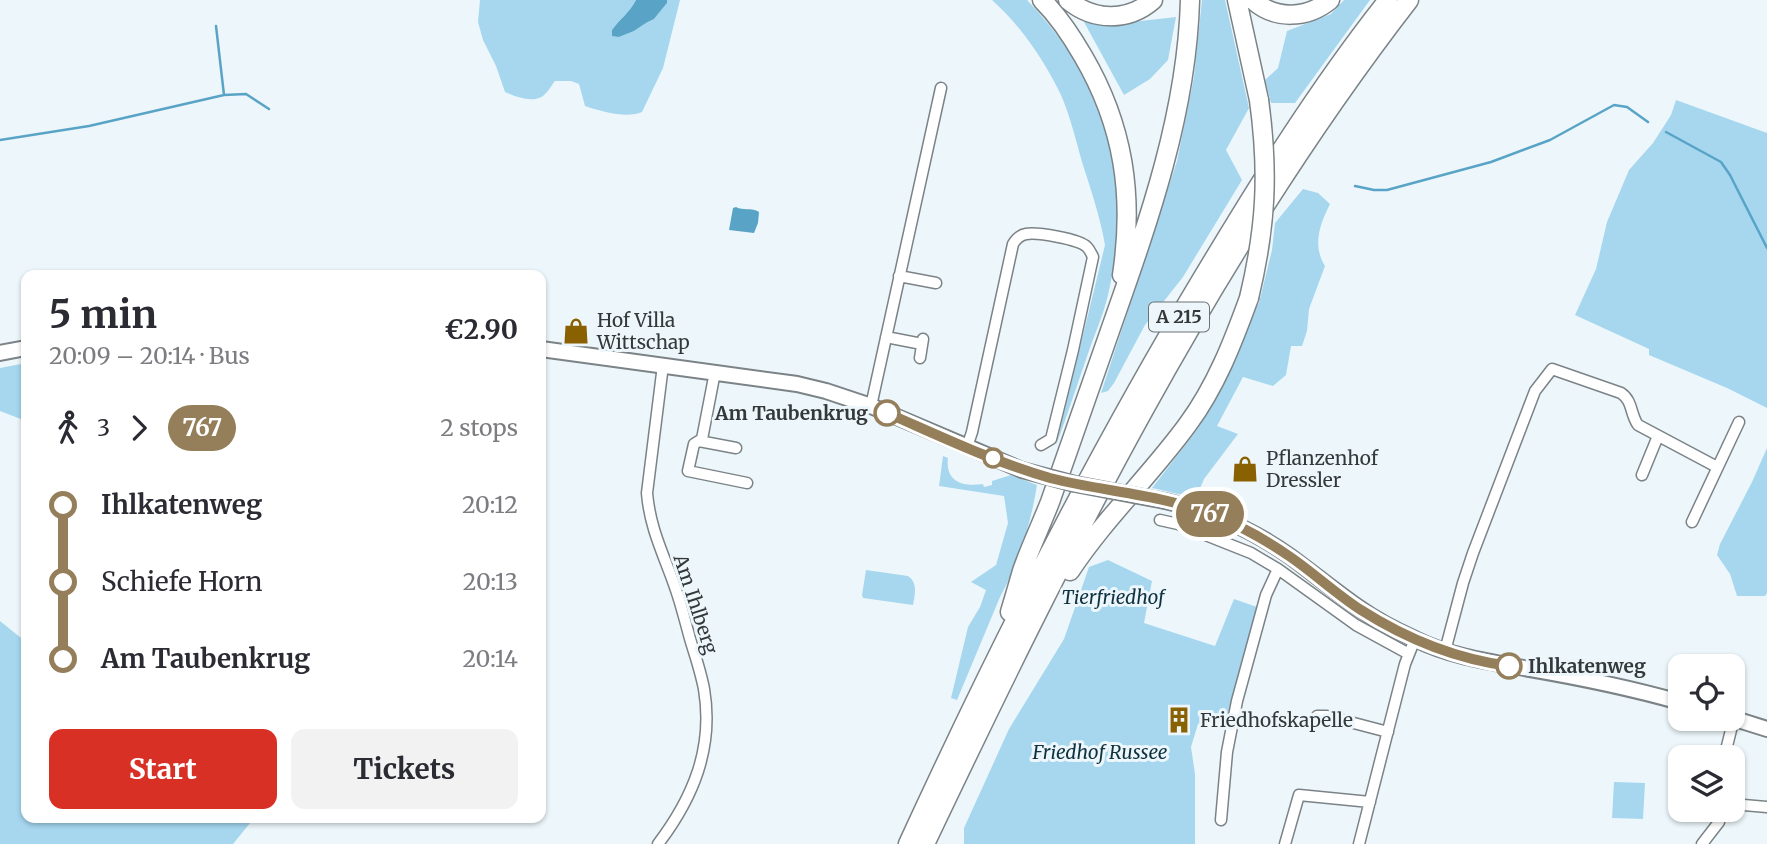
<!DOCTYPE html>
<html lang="en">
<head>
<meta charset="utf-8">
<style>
  :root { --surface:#fff; --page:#f2f2f3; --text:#2b2b33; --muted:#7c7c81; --accent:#d93025 }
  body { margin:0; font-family:Merriweather,serif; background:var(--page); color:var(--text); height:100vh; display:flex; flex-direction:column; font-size:26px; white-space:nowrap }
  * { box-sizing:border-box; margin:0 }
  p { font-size:23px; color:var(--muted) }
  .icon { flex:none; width:38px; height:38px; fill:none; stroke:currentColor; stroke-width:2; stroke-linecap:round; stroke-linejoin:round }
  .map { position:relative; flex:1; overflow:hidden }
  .drawer { position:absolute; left:21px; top:270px; width:525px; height:553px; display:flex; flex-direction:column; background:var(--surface); border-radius:14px; box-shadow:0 2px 5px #0004 }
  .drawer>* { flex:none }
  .badge { padding:0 14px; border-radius:23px; font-size:24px; line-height:46px }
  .buttons { position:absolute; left:1668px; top:654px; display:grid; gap:14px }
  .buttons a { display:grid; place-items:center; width:77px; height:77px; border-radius:14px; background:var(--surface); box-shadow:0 2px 5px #0004; font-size:35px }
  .map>.badge { position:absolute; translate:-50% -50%; box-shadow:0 0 0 4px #fff }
  .legs { display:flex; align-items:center; gap:10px; height:77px; padding:0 28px; font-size:23px }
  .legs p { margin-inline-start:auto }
  .head { display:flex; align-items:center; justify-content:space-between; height:119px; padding:0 28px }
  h1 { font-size:38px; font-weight:700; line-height:52px }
  .cta { display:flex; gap:14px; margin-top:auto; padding:14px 28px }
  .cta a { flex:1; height:80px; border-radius:14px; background:var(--accent); color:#fff; font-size:28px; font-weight:700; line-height:80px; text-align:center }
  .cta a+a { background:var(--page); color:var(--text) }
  ul { padding:0 28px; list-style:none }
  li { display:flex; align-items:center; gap:24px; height:77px; font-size:26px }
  li i { display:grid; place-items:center; width:10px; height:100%; margin:0 9px; background:currentColor }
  li i::after { content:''; width:18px; height:18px; margin:-9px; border:5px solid; border-radius:50%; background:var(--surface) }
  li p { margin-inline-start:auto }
  li:first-child i { background:linear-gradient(#0000 50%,currentColor 0) }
  li:last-child i { background:linear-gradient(currentColor 50%,#0000 0) }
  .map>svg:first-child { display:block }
</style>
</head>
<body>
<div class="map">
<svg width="1767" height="844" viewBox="0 0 1767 844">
  <rect width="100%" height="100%" fill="#edf7fb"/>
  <!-- green -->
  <path fill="#a6d7ef" d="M480 0H636C630 12 620 19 612 30L619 37 634 31 646 23 654 19 667 3V0H680L663 68 642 112C627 119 600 111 585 106L579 84 571 81H555C551 86 546 96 539 98 529 102 514 96 505 92L496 66 483 40 478 22Z
    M992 0H1027C1107 83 1134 183 1108 295 1104 312 1097 329 1091 345 1079 379 1068 413 1056 446L1105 245C1100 216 1091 190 1082 162 1076 140 1070 116 1061 95 1044 60 1021 26 992 0Z
    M1202 0H1225L1249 108 1226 150 1242 180 1183 277 1145 325 1114 383 1108 391 1101 393 1177 161 1194 77Z
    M1344 0H1370L1295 103H1271L1265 80 1278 68 1287 31 1331 14Z
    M1176 17 1168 60 1150 79 1124 95 1084 22 1123 23Z
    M1676 100 1767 133V408L1727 388 1649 355V349L1575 315 1596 269 1607 222 1629 170 1653 143 1671 115Z
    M1303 189 1318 193 1330 204C1320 224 1312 245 1325 266L1309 309 1307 331 1302 346H1291L1286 375 1273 386 1243 377 1217 426 1238 434 1204 479 1196 498 1152 488 1197 430 1233 365 1253 312 1259 303 1272 250 1275 223Z
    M26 363V421L0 411V368Z
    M1767 448V593L1765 596H1737L1730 574 1717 555 1720 544 1752 482Z
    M943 456 948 458C945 482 963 487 983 484L984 487 992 485V481L1011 475 1037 485C1031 523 1019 562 1000 597L957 700 951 698 968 627 980 607 986 590 971 582 996 565 1008 523 1004 496 939 486Z
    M1108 560 1152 581 1144 623 1215 646 1234 599 1257 607 1226 720 1198 724 1191 747 1195 774V844H964V828L1009 729 1064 639 1089 567Z
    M866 570 908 576C918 583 915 594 913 605L863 598 862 595Z
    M0 621 26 642V817H255L233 844H0Z
    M1614 782 1645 783 1643 819 1612 818Z"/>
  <!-- water -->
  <path fill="#59a4c6" d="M636 0H667V3L654 19 646 23 634 31 619 37 612 36V30C620 19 630 12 636 0Z
    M736 207C743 211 752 207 759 212L758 223 754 233 729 230 733 208Z"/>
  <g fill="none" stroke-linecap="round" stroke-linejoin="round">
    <!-- stream -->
    <path stroke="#59a4c6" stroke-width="2.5" d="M216 26 224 95
      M1666 132 1721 162 1730 175 1767 248
      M0 140 89 126 224 95 246 94 269 109
      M1355 186 1374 190H1387L1491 162 1550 140 1614 105 1627 107 1648 122"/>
    <!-- street casing -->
    <g stroke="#7b8387" stroke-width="13">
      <path id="street" d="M899 276 936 283
        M886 337 922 344
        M920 358 923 339
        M715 372 702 439 694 444 688 471 747 483
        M871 406 941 88
        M699 441 736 448
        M967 447 972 432 1013 244C1016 239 1020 235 1026 234 1037 232 1079 239 1087 247 1090 250 1091 253 1093 257L1073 350 1051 439 1041 445
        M1642 475 1658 436
        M1160 520 1178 524 1251 553 1278 569 1356 625 1409 654
        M1692 522 1739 422
        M1445 651 1463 583 1473 553 1535 391 1552 369 1621 393C1633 401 1630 414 1638 425L1717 467
        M1317 716H1327L1388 732
        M1724 758 1734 718
        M1732 804 1767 807
        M1221 820 1227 752 1237 701 1266 595 1278 569
        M658 844C693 798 714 748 704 689 701 673 696 658 691 642 686 625 682 607 676 590 665 557 650 530 647 493L663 365
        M1285 844 1299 795 1370 802
        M1359 844 1405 664 1415 639
        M1702 844 1719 822 1721 810"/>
    </g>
    <!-- secondary casing -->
    <g stroke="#7b8387" stroke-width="18">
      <path id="secondary" d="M541 349 797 384 826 391 871 406 1022 470
        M0 353 26 348
        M1165 501C1210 511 1253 530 1291 557 1314 574 1336 592 1359 608 1376 620 1397 631 1415 639 1447 655 1483 661 1518 667 1572 676 1627 687 1680 702
        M1732 718 1767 729"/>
    </g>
    <!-- highway casing -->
    <g stroke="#7b8387" stroke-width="21">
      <path id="highway" d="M1042 0C1058 16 1072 37 1083 56 1124 126 1134 196 1122 275
        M1068 0C1093 21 1128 22 1153 0
        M1237 0 1259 100
        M1253 0C1275 20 1307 19 1330 0
        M1070 571C1105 518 1151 475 1188 424 1216 386 1233 342 1249 298
        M1010 612C1014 599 1018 585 1022 571 1030 548 1041 525 1050 502 1071 443 1091 384 1112 325 1149 220 1187 113 1190 0
        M908 844C997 650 1093 460 1203 277 1260 182 1319 87 1388 0
        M925 844C1064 552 1210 257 1409 0"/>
    </g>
    <!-- street -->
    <use href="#street" stroke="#fff" stroke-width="10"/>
    <!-- secondary -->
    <use href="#secondary" stroke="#fff" stroke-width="14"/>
    <!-- highway -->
    <use href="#highway" stroke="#fff" stroke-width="18"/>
    <!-- secondary-bridge casing -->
    <g stroke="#7b8387" stroke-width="18" stroke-linecap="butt">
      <path id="secondary-bridge" d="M1022 470 1075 484 1165 501"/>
    </g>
    <!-- highway-bridge casing -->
    <g stroke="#7b8387" stroke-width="21" stroke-linecap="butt">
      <path id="highway-bridge" d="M1249 298C1266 227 1269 173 1259 100"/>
    </g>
    <!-- secondary-bridge -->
    <use href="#secondary-bridge" stroke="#fff" stroke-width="14"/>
    <!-- highway-bridge -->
    <use href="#highway-bridge" stroke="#fff" stroke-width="18"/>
  </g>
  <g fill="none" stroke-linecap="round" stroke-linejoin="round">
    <!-- line-1 casing -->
    <g stroke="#fff" stroke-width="16">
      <path id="line-1" d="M887 413C940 436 994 462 1050 478 1104 492 1163 494 1215 516 1241 526 1266 540 1289 556 1314 573 1336 594 1361 610 1405 638 1457 659 1509 666"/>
    </g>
    <!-- line-1 -->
    <use href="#line-1" stroke="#957f5b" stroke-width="10"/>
  </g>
  <!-- icons -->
  <defs>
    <g id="shop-bare" transform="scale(2.1)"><path d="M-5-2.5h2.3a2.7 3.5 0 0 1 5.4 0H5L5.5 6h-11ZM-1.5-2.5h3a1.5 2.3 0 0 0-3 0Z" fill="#8a6100" stroke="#edf7fb" stroke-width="2.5" paint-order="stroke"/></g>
    <g id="building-bare" transform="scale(2.1)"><path d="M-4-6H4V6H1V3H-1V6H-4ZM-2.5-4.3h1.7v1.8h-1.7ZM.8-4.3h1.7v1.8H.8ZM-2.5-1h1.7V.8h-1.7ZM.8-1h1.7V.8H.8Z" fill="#8a6100" stroke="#edf7fb" stroke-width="2.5" paint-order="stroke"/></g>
  </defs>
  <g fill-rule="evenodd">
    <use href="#shop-bare" x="576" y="331"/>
    <use href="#shop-bare" x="1245" y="469"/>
    <use href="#building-bare" x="1179" y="720"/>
  </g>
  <!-- markers -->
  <g fill="#fff" stroke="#957f5b" stroke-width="3.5">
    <circle cx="887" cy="413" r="12"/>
    <circle cx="993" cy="458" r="9"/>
    <circle cx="1509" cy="666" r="12"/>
  </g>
  <g text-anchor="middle" stroke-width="6" stroke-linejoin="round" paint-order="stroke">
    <!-- shield labels -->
    <rect fill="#edf7fb" stroke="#6c7174" stroke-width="2" x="1149" y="302.5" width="60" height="29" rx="5"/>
    <g font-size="18" font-weight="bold" fill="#34383a">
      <text x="1179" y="323">A 215</text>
    </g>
    <!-- poi labels -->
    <g font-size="19" fill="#34383a" stroke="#edf7fb" text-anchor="start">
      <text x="597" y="327">Hof Villa<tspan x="597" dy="22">Wittschap</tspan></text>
      <text x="1266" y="465">Pflanzenhof<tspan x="1266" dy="22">Dressler</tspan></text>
      <text x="1200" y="727">Friedhofskapelle</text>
    </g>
    <!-- stop labels -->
    <g font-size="19" font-weight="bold" fill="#34383a" stroke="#edf7fb" text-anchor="end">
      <text x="868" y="420">Am Taubenkrug</text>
      <text x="1528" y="673" text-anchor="start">Ihlkatenweg</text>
    </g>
    <!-- park labels -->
    <g font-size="19" font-style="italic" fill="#0f3241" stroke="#edf7fb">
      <text x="1113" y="604">Tierfriedhof</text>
      <text x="1100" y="759">Friedhof Russee</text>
    </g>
    <!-- street labels -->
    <g font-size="19" fill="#34383a" stroke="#edf7fb">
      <text transform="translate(696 604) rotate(72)" y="7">Am Ihlberg</text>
    </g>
  </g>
</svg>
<div class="buttons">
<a><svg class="icon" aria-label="locate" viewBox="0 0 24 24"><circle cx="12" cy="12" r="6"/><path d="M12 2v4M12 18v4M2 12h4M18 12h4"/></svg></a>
<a><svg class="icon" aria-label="layers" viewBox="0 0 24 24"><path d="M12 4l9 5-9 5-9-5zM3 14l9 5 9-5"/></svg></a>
</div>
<b class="badge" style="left:1210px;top:514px;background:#957f5b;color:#fff">767</b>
<section class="drawer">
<div class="head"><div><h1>5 min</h1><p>20:09 – 20:14 · Bus</p></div><b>€2.90</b></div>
<div class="legs"><svg class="icon" aria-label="walk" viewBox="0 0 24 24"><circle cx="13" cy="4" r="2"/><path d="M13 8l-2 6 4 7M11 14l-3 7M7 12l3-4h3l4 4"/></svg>3<svg class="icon" aria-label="forward" viewBox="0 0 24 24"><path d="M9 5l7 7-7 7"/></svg><b class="badge" style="background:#957f5b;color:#fff">767</b><p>2 stops</p></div>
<ul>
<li><i style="color:#957f5b"></i><b>Ihlkatenweg</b><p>20:12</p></li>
<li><i style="color:#957f5b"></i><span>Schiefe Horn</span><p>20:13</p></li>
<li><i style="color:#957f5b"></i><b>Am Taubenkrug</b><p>20:14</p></li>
</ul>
<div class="cta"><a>Start</a><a>Tickets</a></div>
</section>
</div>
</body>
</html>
